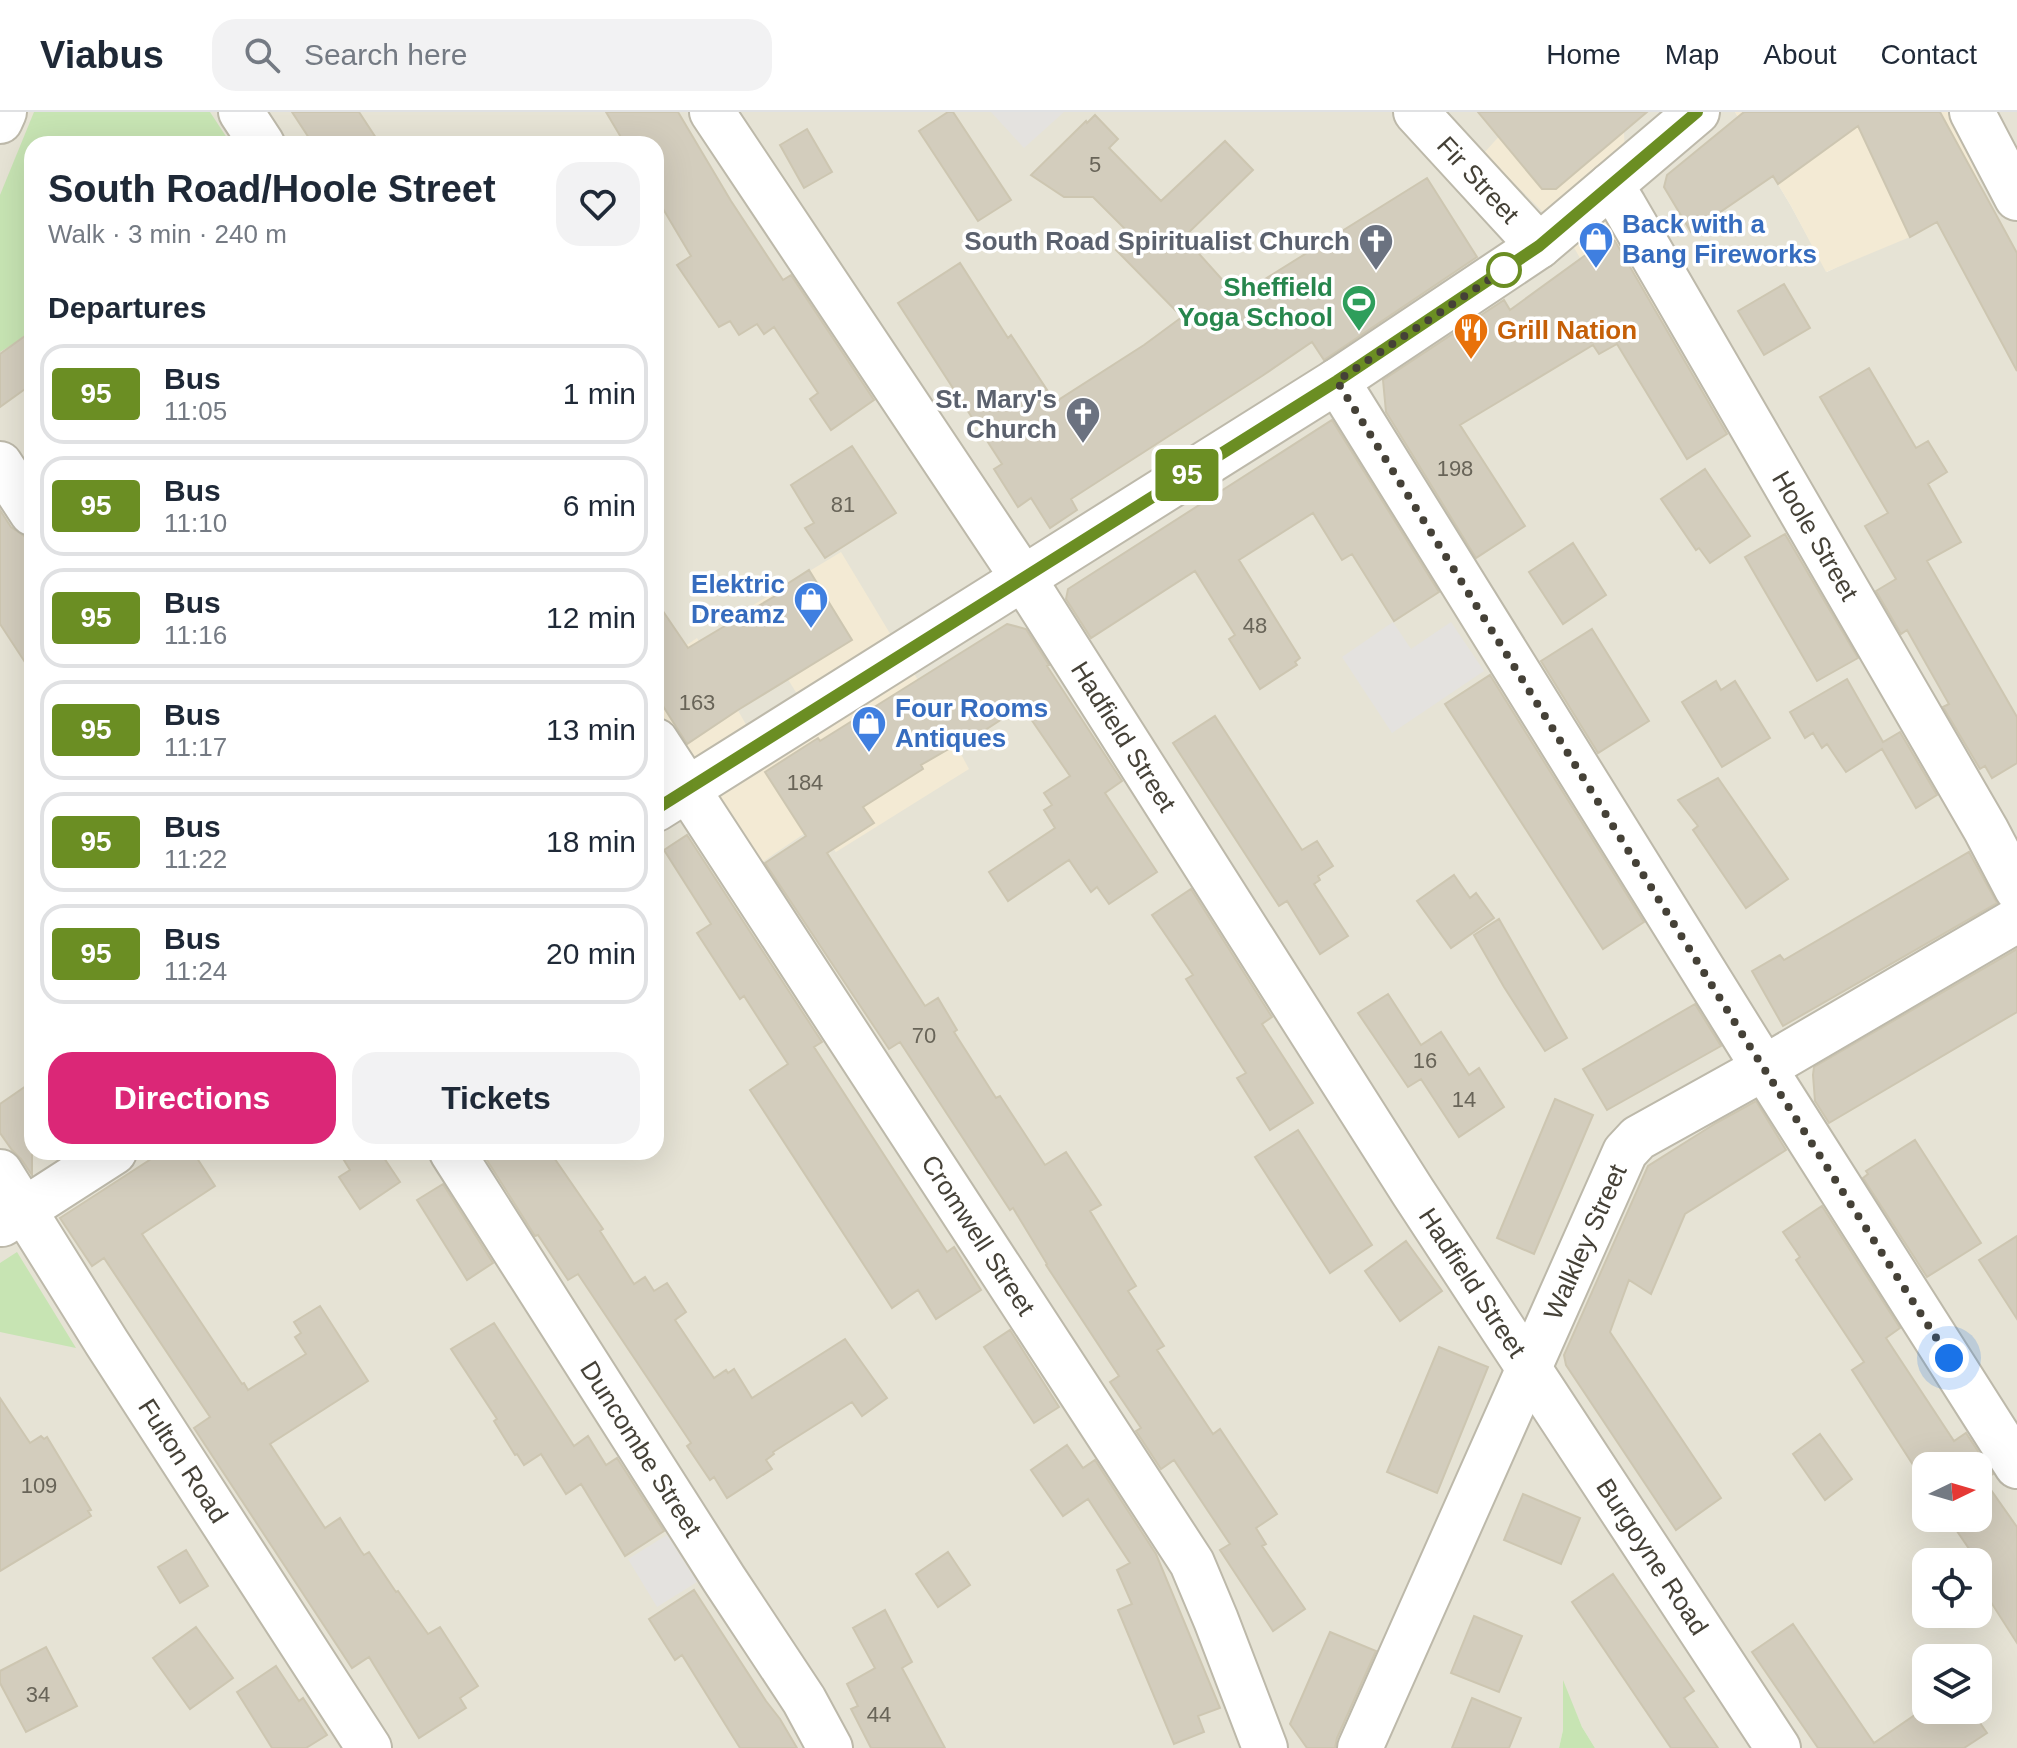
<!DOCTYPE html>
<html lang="en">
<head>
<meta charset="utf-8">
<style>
  :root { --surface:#fff; --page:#f2f2f3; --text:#1f2937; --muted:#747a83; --line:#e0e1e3; --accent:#db2777 }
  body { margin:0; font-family:Helvetica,sans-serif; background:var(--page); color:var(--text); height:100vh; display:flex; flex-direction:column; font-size:30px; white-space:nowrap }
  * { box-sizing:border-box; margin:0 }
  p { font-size:26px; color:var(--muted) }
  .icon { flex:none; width:44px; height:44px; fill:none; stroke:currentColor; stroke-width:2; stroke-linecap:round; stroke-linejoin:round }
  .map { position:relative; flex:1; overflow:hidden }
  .panel { position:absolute; left:24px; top:24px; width:640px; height:1024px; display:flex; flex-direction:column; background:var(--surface); border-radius:24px; box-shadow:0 8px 32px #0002 }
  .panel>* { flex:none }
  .badge { padding:0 16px; border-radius:6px; font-size:28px; line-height:52px }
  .needle { width:52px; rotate:85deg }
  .controls { position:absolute; left:1912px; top:1340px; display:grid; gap:16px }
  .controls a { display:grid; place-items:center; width:80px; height:80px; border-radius:16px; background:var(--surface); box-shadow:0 8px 32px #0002; font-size:40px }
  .you { position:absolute; width:40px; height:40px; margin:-20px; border:6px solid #fff; border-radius:50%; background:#1a73e8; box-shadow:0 0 0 12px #1a73e833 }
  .map>.badge { position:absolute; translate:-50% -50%; box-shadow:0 0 0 4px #fff }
  h2 { padding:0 24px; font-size:30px; line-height:72px }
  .round { display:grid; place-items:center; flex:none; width:84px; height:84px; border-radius:24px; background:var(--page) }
  .overview { display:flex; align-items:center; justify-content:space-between; height:136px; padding:0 24px }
  h1 { font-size:38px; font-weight:700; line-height:60px }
  .action { display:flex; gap:16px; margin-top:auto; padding:16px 24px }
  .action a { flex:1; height:92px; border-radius:24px; background:var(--accent); color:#fff; font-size:32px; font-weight:700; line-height:92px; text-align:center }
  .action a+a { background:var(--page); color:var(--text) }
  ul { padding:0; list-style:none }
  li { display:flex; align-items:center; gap:24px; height:100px; margin:0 16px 12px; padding:0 8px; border:4px solid var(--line); border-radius:24px }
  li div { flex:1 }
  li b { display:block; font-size:30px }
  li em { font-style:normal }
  li .badge { min-width:88px; font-weight:700; text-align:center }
  header { display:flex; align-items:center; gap:48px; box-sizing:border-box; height:112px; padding:0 40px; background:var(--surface); border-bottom:2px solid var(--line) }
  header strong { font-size:38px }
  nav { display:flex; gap:44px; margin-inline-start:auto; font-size:28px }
  .search { width:560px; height:72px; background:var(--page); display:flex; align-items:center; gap:20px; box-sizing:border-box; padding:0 28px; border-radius:24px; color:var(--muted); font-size:30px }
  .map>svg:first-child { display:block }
</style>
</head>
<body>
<header>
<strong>Viabus</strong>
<div class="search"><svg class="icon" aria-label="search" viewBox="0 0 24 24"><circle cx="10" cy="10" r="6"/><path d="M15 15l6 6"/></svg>Search here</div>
<nav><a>Home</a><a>Map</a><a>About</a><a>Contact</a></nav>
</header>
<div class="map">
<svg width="2017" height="1636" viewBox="0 0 2017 1636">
  <rect width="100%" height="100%" fill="#f2f0e7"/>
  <!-- residential -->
  <path fill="#e6e3d5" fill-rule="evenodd" d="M0 0H1521L1627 88 1608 0H1735L1791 94 1827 160 1985 82 1949 0H2017V1636H1595L1582 1615 1563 1571V1618L1559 1636H0ZM32 32H656V1040H32ZM820 619 836 740 817 712ZM1926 1354H1978V1406H1926ZM1926 1450H1978V1502H1926ZM1926 1546H1978V1598H1926Z"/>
  <!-- commercial -->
  <path fill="#f3ead4" d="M1521 0H1608L1624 20 1627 88 1691 194 1628 230 1568 125 1484 41Z
    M1735 0H1949L1985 82 1910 125 1826 160 1791 94Z
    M841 440 948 618 969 657 836 740 817 713 752 757 717 686 820 619 745 498Z
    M697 526 753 625 698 660 656 597V554Z"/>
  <!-- green -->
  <path fill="#c7e4b3" d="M34 0H210L231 32H32V221L0 240V83Z
    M17 1140 76 1236 0 1220V1151Z
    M1563 1568 1582 1615 1595 1636H1559L1563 1618Z"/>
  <!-- parking -->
  <path fill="#e4e2df" d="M991 0H1064L1024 36Z
    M1393 510 1411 537 1451 510 1484 559 1392 621 1342 545Z
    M667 1423 697 1470 657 1495 628 1447Z"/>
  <!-- building -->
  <path fill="#d3cdbd" stroke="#cdc6b1" stroke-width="2" d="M292 0H359L380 32H313Z
    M606 0H678L731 89 783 168 791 163 874 288 831 318 810 287 818 281 774 215 764 222 757 212 739 223 730 209 719 215 677 153 691 144 656 85V32H625Z
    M948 0H953L1011 88 978 109 919 19Z
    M1478 0H1647L1556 77H1542Z
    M1744 0H1940L2017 141V259L1937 110 1910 125 1858 14 1778 72 1773 64 1691 120 1664 75 1667 63Z
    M1095 3 1118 27 1109 36 1161 89 1225 29 1253 58 1184 125 1227 173 1232 168 1241 182 1427 66 1477 145 1324 248 1312 230 1262 264 1071 387 1077 398 1050 416 1031 386 1018 395 994 357 1002 352 898 191 960 151 1008 226 1011 223 1055 290 1144 233 1182 205 1116 138 1131 123 1093 85H1064L1031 63 1086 9 1087 11Z
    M807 17 832 60 804 76 780 33Z
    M1609 126 1615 129 1727 322 1687 347 1617 232 1599 242 1593 233 1460 313 1525 414 1476 446 1386 300 1383 268 1504 188 1510 198Z
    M1784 172 1810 216 1764 243 1738 199Z
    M32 219V272L0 295V242Z
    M1869 256 1916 336 1928 329 1947 360 1928 372 1961 430 1927 449 2017 605V651L1992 666 1985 654 1980 657 1943 595 1949 592 1907 518 1901 522 1876 479 1896 467 1865 414 1888 401 1820 285Z
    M1332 308 1439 480 1394 509 1352 442 1342 448 1313 401 1239 448 1300 546 1295 550 1297 553 1260 577 1229 527 1235 523 1195 459 1091 526 1066 487 1068 477Z
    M852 334 896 401 825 446 805 416 814 411 791 373Z
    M1705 357 1750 424 1710 451 1699 436 1696 438 1661 387Z
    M0 398 11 415 24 424 32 435V561L0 512Z
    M1785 422 1858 546 1817 569 1745 445Z
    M1573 431 1606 483 1563 512 1529 460Z
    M809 458 852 528 738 598 687 632 656 583V489L688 536 775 484 773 481Z
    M1007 512 1026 517 1049 553 1047 554 1122 669 1105 681 1157 760 1109 792 1097 775 1091 780 1069 748 1008 789 989 760 1055 716 1044 698 1052 693 1044 681 1070 664 1022 594 979 622 978 620 921 653 923 657 863 695 874 711 827 741 925 894 938 886 957 918 954 920 996 986 1000 984 1045 1053 1066 1040 1101 1093 1090 1099 1136 1174 1128 1179 1164 1234 1157 1238 1213 1322 1220 1317 1277 1402 1256 1416 1266 1432 1262 1434 1305 1497 1273 1519 1220 1438 1230 1432 1174 1348 1161 1357 1136 1319 1141 1316 1110 1270 1119 1264 1046 1153 1047 1152 1013 1096 1010 1098 900 930 889 937 765 751 806 724 765 660 818 626 820 629Z
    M1592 517 1649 609 1598 641 1541 549Z
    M1490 563 1644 810 1603 837 1445 592Z
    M1847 567 1883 630 1900 620 1937 683 1916 696 1882 637 1846 660 1827 632 1822 636 1813 621 1805 626 1790 600Z
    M1716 569 1721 578 1735 569 1770 626 1722 655 1682 590Z
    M1215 604 1302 738 1317 729 1333 754 1318 764 1320 768 1314 772 1348 824 1320 842 1287 789 1279 794 1173 631Z
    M1718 666 1788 767 1746 796 1693 718 1698 714 1678 688Z
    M687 723 822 930 814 935 947 1140 954 1135 981 1178 936 1207 918 1178 892 1196 750 978 788 952 744 884 740 887 697 821 711 812 664 738Z
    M1969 740 1997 791 1783 914 1752 859 1780 843 1784 848Z
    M1454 763 1470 786 1476 781 1494 806 1451 836 1417 789Z
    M1191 777 1272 905 1262 912 1313 991 1270 1018 1237 966 1246 961 1186 867 1193 863 1152 803Z
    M1499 807 1567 926 1545 939 1504 875 1474 823Z
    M2017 837V900L1829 1011 1815 989 1813 963 1814 955Z
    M1388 882 1421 933 1441 920 1469 963 1479 956 1504 995 1459 1025 1421 967 1408 975 1358 901Z
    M1695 892 1721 934 1607 998 1583 957Z
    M32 970V1063L21 1047 12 1038 0 1021V992Z
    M1555 987 1593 1003 1534 1142 1497 1126Z
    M1756 989 1786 1038 1685 1102 1651 1182 1629 1168 1610 1220 1721 1386 1676 1418 1566 1253 1564 1243 1648 1054 1716 1011Z
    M1298 1018 1372 1133 1330 1161 1255 1045Z
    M1915 1028 1981 1131 1927 1165 1863 1066 1868 1062 1866 1059Z
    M162 1040H193L215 1074 142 1122 242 1272 244 1271 248 1278 306 1242 295 1225 301 1221 294 1210 320 1194 368 1269 270 1332 325 1416 340 1406 361 1439 364 1443 369 1440 396 1480 398 1479 428 1522 440 1515 478 1574 460 1586 466 1596 419 1626 369 1545 352 1556 194 1316 210 1305 104 1146 92 1154 60 1106Z
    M339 1040H380L400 1070 360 1097 339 1065 350 1058Z
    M493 1040H550L603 1117 600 1119 634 1172 645 1165 654 1179 667 1171 686 1200 675 1208 714 1266 726 1258 728 1261 734 1257 752 1286 845 1227 887 1286 862 1304 852 1290 773 1340 774 1342 766 1348 772 1357 727 1386 714 1365 710 1368 687 1334 691 1331 578 1162 568 1168 538 1123 535 1124 485 1045Z
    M443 1072 493 1151 467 1168 417 1088Z
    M1822 1094 1900 1216 1886 1226 1954 1329 1966 1321 1993 1362 1984 1368 2017 1415V1531L1980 1473 1989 1466 1948 1406H1978V1354H1926V1373L1852 1258 1864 1250 1796 1148 1800 1145 1783 1120Z
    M2017 1124V1207L1979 1148Z
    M1406 1129 1442 1179 1400 1209 1365 1159Z
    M494 1211 574 1334 588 1324 606 1353 617 1346 664 1419 625 1444 581 1372 566 1382 541 1342 524 1353 517 1342 515 1343 494 1309 497 1307 451 1237Z
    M1010 1218 1059 1295 1034 1311 984 1235Z
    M1439 1235 1488 1255 1437 1381 1387 1360Z
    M0 1286 30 1331 41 1324 44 1327 47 1325 91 1398 88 1399 91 1404 0 1459Z
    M1820 1322 1852 1367 1825 1388 1793 1342Z
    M1067 1333 1083 1356 1095 1348 1156 1442 1220 1596 1198 1604 1204 1620 1174 1632 1118 1498 1132 1492 1117 1458 1130 1451 1088 1387 1063 1404 1031 1358Z
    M1523 1382 1580 1406 1561 1452 1504 1428Z
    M186 1438 208 1474 180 1491 158 1455Z
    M948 1440 970 1473 938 1495 916 1462Z
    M1613 1462 1694 1579 1684 1586 1718 1636H1671L1572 1490Z
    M694 1478 766 1589 780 1607 797 1636H740L682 1543 675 1548 649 1507Z
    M885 1498 912 1550 902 1556 945 1636H871L851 1597 858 1594 847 1572 875 1556 853 1516Z
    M1474 1504 1522 1524 1499 1580 1451 1561Z
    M1793 1512 1874 1631 1922 1598H1971L1987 1621 1964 1636H1818L1752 1540Z
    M196 1515 233 1566 190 1597 153 1546Z
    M1330 1520 1376 1539 1337 1626 1335 1636H1307L1290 1612Z
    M46 1535 77 1594 26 1620 0 1571V1559Z
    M276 1554 299 1589 303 1586 327 1623 306 1636H272L237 1580Z
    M1472 1586 1521 1606 1509 1636H1452Z"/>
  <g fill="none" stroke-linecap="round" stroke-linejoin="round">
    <!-- minor casing -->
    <g stroke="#bdb9aa" stroke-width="48">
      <g id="minor">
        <path d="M241 0 262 32"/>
        <path id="s1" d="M712 0 1023 466 1413 1080 1778 1636"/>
        <path id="s2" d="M1416 0 1539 134"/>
        <path d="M1972 0 2017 86"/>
        <path d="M0 9 4 0"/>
        <path id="s3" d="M1611 73 1624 94 1986 718 2017 777"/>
        <path d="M1337 269 1764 956 2017 1354"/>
        <path d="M0 352 32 401"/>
        <path id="s4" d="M656 629 1192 1451 1216 1508 1265 1636"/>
        <path d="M656 697 1337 269 1539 134 1697 0"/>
        <path id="s5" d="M452 1040 724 1467 804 1588 830 1636"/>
        <path id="s6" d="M0 1060 107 1231 369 1636"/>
        <path d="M2 1112 114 1040"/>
        <path id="s7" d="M1360 1636 1625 1040 1638 1026 1764 956 2017 808"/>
      </g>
    </g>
    <!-- minor -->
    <use href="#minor" stroke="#fff" stroke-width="44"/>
  </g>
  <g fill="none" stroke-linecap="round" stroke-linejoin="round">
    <!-- line casing -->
    <g stroke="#fff" stroke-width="18">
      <path id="line" d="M656 697 1337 269 1539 134 1697 0"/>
    </g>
    <!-- line -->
    <use href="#line" stroke="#6b8e23" stroke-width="12"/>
    <!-- walk -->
    <path stroke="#454137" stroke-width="8" stroke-dasharray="0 14.4" d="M1504 158 1514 151 1337 269 1747 930 1949 1246"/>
  </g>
  <!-- icons -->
  <defs>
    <g id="shop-pin" transform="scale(1.8)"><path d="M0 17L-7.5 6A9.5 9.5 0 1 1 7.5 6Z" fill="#3f7fe0" stroke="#fff"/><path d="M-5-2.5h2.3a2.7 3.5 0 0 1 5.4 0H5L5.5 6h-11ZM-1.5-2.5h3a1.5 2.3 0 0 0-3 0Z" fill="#fff"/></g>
    <g id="church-pin" transform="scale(1.8)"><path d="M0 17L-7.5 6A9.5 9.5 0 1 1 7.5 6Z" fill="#6b7280" stroke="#fff"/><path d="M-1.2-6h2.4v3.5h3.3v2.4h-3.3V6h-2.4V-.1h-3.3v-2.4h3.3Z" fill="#fff"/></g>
    <g id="stadium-pin" transform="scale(1.8)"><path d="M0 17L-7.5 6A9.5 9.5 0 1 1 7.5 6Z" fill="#2e9e5b" stroke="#fff"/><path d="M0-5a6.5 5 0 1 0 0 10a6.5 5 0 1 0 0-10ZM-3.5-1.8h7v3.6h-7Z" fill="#fff"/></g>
    <g id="restaurant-pin" transform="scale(1.8)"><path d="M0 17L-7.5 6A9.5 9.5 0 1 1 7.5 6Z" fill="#e8710a" stroke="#fff"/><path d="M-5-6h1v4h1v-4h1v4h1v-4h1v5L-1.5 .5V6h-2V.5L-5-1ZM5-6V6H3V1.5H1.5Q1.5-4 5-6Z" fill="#fff"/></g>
  </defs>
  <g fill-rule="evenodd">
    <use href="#shop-pin" x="1596" y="127"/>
    <use href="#church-pin" x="1376" y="129"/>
    <use href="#stadium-pin" x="1359" y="190"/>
    <use href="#restaurant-pin" x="1471" y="218"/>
    <use href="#church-pin" x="1083" y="302"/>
    <use href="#shop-pin" x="811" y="487"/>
    <use href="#shop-pin" x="869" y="611"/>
  </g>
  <!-- markers -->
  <circle fill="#fff" stroke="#6b8e23" stroke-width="4" cx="1504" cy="158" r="16"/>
  <g text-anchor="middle" stroke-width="7" stroke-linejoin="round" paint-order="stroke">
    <!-- number labels -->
    <g font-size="22" fill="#686458">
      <text x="1095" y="60">5</text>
      <text x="1455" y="364">198</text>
      <text x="843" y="400">81</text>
      <text x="1255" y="521">48</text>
      <text x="697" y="598">163</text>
      <text x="805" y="678">184</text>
      <text x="924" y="931">70</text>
      <text x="1425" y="956">16</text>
      <text x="1464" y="995">14</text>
      <text x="39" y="1381">109</text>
      <text x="38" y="1590">34</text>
      <text x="879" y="1610">44</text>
    </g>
    <!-- street labels -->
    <g font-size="26" fill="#454137" stroke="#fff">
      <text dy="9" stroke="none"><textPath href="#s2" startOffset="92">Fir Street</textPath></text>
      <text dy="9" stroke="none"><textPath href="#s3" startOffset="406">Hoole Street</textPath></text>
      <text dy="9" stroke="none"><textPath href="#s1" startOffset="748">Hadfield Street</textPath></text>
      <text dy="9" stroke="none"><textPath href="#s4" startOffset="590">Cromwell Street</textPath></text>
      <text dy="9" stroke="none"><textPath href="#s7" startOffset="554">Walkley Street</textPath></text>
      <text dy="9" stroke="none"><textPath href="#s1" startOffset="1396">Hadfield Street</textPath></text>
      <text dy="9" stroke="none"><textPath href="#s5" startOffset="352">Duncombe Street</textPath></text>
      <text dy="9" stroke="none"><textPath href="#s6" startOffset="342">Fulton Road</textPath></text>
      <text dy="9" stroke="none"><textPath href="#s1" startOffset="1724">Burgoyne Road</textPath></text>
    </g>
    <!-- shop labels -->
    <g font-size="26" font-weight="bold" fill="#366cbe" stroke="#fff" text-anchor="start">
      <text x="1622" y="121">Back with a<tspan x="1622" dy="30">Bang Fireworks</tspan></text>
      <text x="785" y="481" text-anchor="end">Elektric<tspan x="785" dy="30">Dreamz</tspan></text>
      <text x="895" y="605">Four Rooms<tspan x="895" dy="30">Antiques</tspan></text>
    </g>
    <!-- worship labels -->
    <g font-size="26" font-weight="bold" fill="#5b616d" stroke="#fff" text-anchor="end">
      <text x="1350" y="138">South Road Spiritualist Church</text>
      <text x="1057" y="296">St. Mary's<tspan x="1057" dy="30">Church</tspan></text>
    </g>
    <!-- leisure labels -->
    <g font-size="26" font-weight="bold" fill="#27864d" stroke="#fff" text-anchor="end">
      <text x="1333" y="184">Sheffield<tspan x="1333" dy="30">Yoga School</tspan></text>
    </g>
    <!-- food labels -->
    <g font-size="26" font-weight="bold" fill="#c56008" stroke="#fff" text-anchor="start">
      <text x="1497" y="227">Grill Nation</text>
    </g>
  </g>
</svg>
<div class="controls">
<a><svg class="needle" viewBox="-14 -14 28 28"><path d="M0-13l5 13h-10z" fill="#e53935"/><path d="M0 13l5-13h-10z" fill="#747a83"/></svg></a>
<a><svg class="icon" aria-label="locate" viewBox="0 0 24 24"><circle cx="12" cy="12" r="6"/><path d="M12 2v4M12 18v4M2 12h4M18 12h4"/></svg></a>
<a><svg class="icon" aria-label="layers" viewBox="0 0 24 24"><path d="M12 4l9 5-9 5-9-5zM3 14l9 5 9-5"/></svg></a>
</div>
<div class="you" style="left:1949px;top:1246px"></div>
<b class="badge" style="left:1187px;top:363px;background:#6b8e23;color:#fff">95</b>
<section class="panel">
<div class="overview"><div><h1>South Road/Hoole Street</h1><p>Walk · 3 min · 240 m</p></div><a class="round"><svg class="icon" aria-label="heart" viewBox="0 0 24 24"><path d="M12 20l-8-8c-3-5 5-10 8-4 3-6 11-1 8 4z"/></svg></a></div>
<h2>Departures</h2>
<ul>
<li><span class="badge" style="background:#6b8e23;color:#fff">95</span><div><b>Bus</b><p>11:05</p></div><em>1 min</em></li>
<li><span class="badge" style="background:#6b8e23;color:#fff">95</span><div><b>Bus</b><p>11:10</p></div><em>6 min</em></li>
<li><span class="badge" style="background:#6b8e23;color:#fff">95</span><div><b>Bus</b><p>11:16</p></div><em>12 min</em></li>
<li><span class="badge" style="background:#6b8e23;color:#fff">95</span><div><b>Bus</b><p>11:17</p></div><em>13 min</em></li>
<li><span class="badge" style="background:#6b8e23;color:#fff">95</span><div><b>Bus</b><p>11:22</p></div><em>18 min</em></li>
<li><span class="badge" style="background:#6b8e23;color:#fff">95</span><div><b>Bus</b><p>11:24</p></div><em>20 min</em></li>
</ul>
<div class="action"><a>Directions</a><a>Tickets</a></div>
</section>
</div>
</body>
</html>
